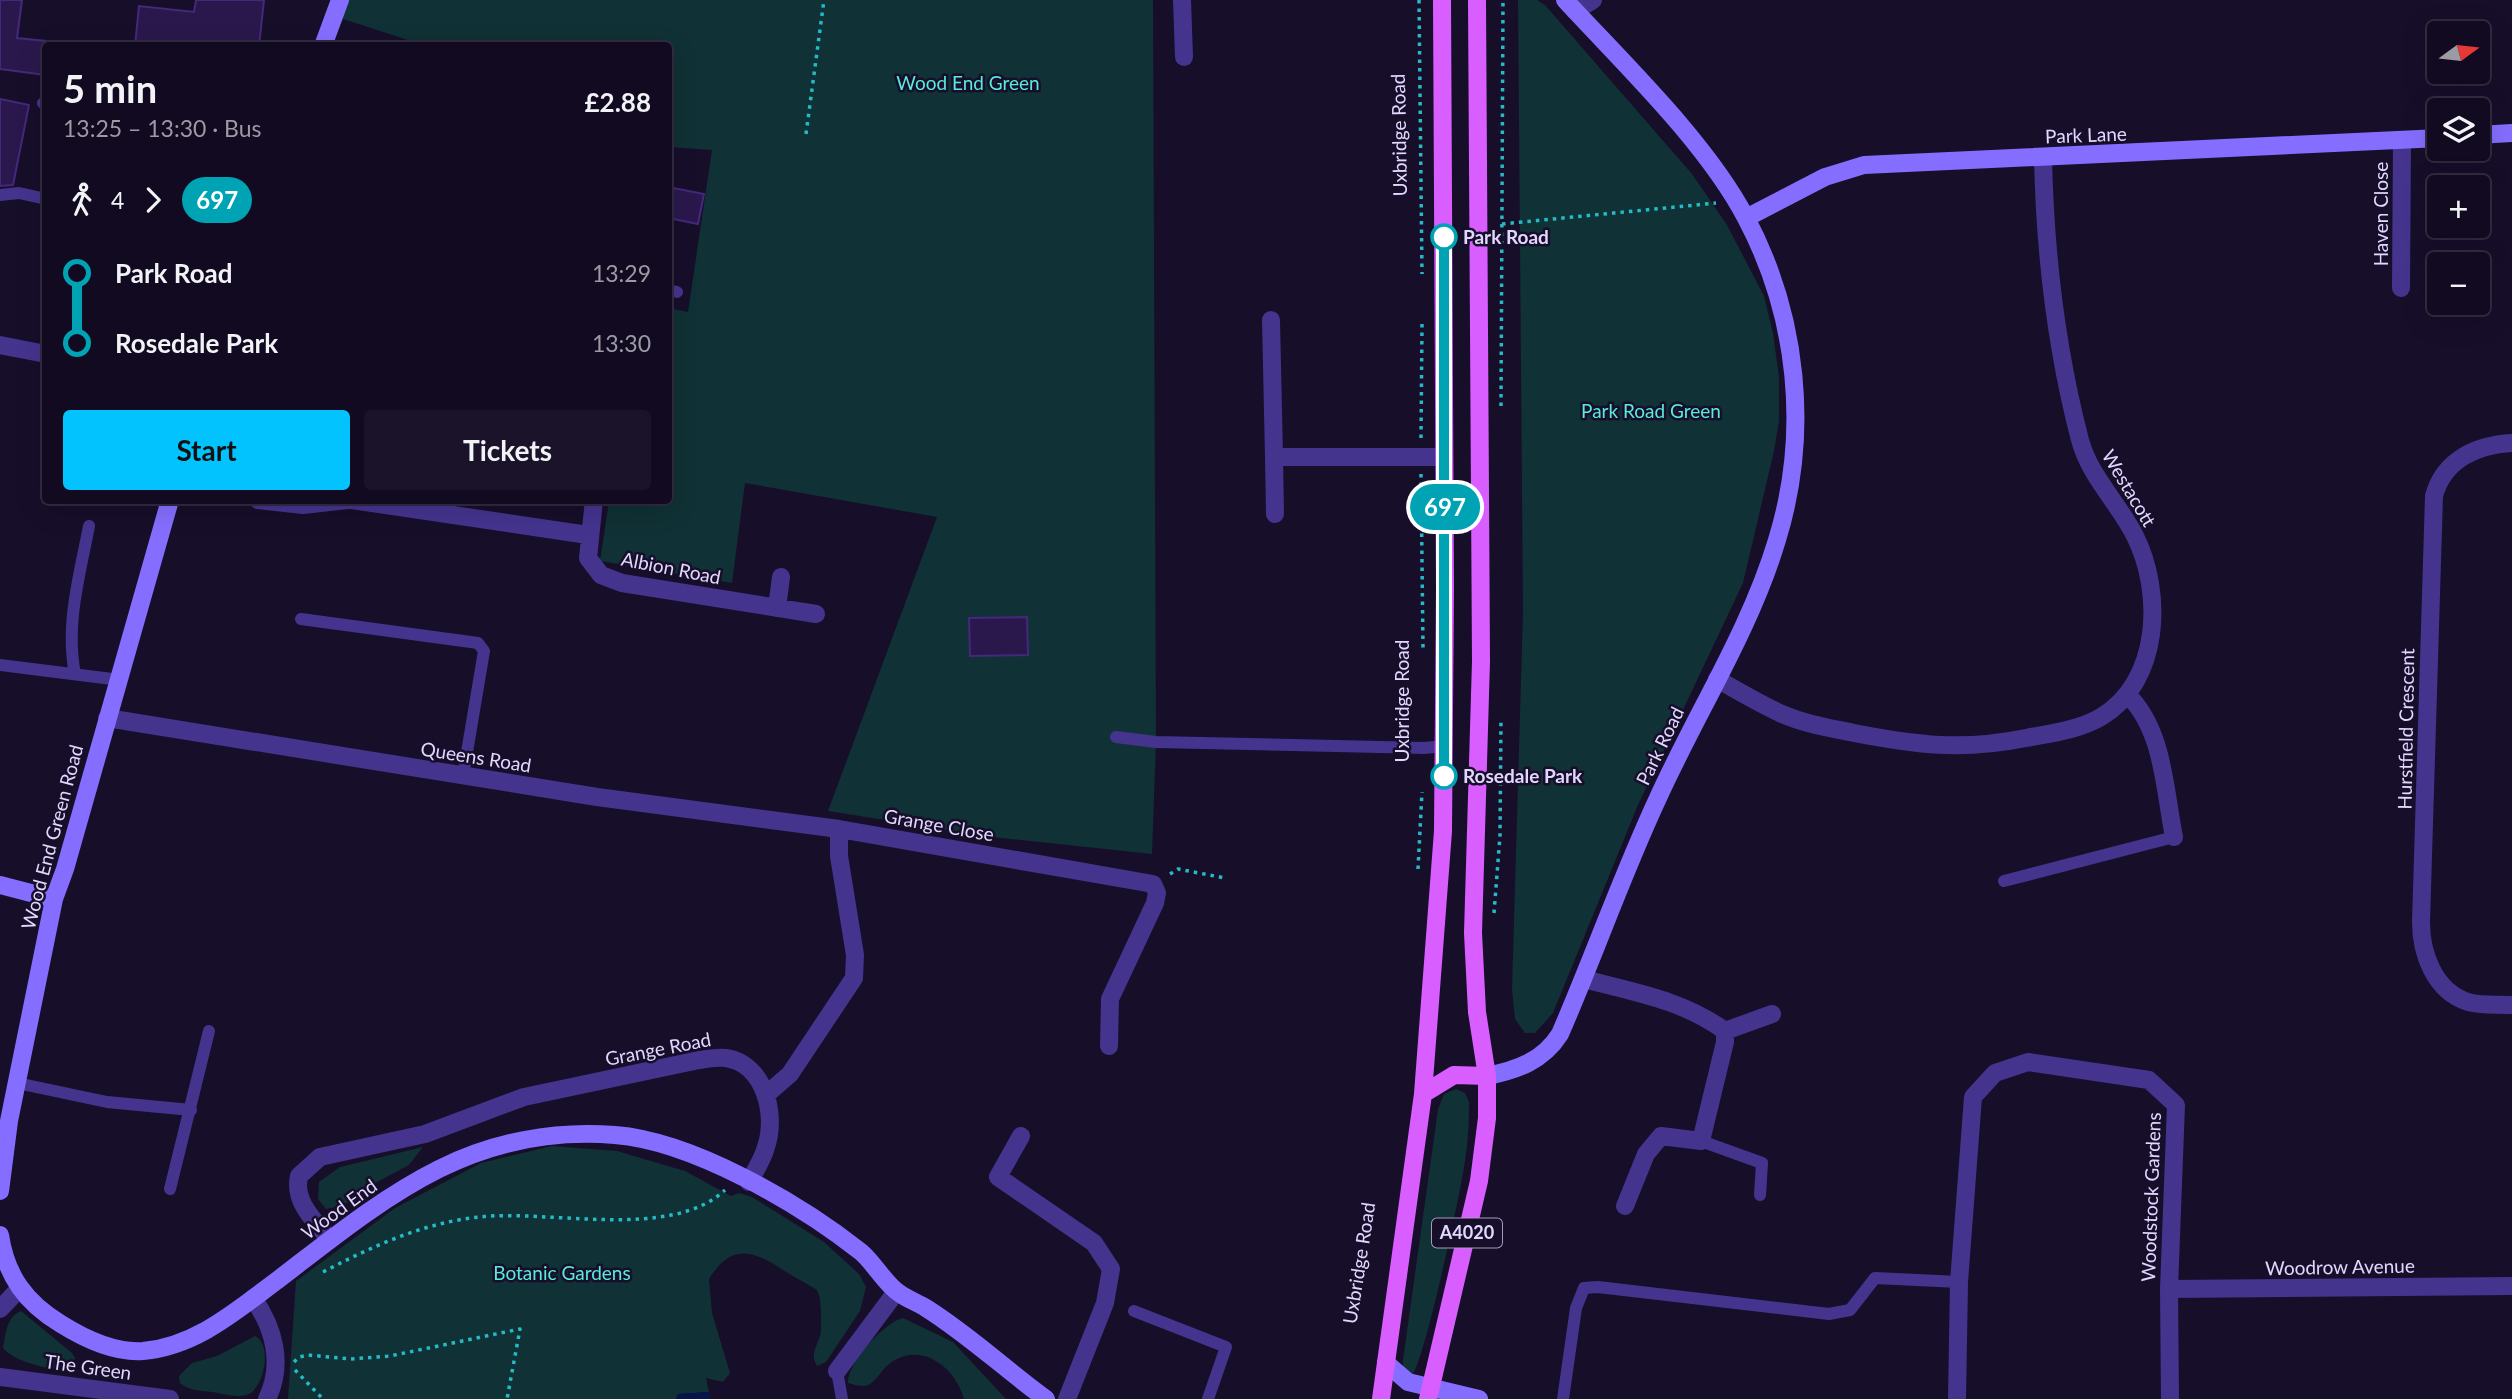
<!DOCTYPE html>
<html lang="en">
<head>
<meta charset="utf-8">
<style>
  :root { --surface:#110a20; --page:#1a1329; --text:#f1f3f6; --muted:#9c9aa5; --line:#302b3e; --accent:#03c3ff }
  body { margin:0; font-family:Lato,sans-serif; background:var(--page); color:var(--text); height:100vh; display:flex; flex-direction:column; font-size:26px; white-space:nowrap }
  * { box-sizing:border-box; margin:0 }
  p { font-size:23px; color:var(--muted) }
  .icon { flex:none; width:38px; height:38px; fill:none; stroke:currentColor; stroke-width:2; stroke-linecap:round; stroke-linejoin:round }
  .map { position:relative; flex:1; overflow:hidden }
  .panel { position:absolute; left:42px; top:42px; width:630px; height:462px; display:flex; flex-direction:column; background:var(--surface); border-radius:7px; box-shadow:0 7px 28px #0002,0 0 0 2px var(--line) }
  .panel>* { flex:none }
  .badge { padding:0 14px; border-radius:23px; font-size:24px; line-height:46px }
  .needle { width:46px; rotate:75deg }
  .buttons { position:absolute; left:2427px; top:21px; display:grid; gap:14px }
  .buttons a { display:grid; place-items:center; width:63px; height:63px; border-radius:7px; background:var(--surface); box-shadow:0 7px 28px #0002,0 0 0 2px var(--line); font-size:35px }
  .map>.badge { position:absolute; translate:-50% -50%; box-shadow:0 0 0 4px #fff }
  .legs { display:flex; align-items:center; gap:10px; height:77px; padding:0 21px; font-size:23px }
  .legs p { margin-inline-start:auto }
  .summary { display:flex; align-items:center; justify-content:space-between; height:119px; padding:0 21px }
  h1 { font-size:38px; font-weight:700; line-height:52px }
  .primary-button { display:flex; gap:14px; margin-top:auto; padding:14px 21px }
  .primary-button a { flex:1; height:80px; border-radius:7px; background:var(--accent); color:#111; font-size:28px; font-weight:700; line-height:80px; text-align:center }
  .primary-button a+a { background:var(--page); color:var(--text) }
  ul { padding:0 21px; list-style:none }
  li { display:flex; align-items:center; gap:24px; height:70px; font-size:26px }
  li i { display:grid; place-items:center; width:10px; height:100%; margin:0 9px; background:currentColor }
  li i::after { content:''; width:18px; height:18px; margin:-9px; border:5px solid; border-radius:50%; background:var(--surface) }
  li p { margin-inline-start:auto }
  li:first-child i { background:linear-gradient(#0000 50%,currentColor 0) }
  li:last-child i { background:linear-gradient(currentColor 50%,#0000 0) }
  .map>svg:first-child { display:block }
</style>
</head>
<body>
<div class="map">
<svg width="2512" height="1399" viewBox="0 0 2512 1399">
  <rect width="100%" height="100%" fill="#170e2a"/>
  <!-- green -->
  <path fill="#103135" d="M342 0H1153L1156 742 1152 854 992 837 828 811 937 517 745 483 732 583 600 561 609 501 668 500 669 308 688 312 712 150 669 147 668 46 423 45 334 16Z
    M1518 0H1537L1545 5 1692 174 1727 225 1764 296 1773 333 1779 377V421L1774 451 1743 583 1638 805 1553 1013 1535 1033H1525L1515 1019 1512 989 1523 612Z
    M1456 1089 1465 1093 1469 1102C1469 1124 1468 1145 1464 1167 1460 1195 1424 1363 1412 1375L1403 1368V1360L1438 1109 1444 1094Z
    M552 1146 617 1151 685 1171 731 1196 739 1193 752 1197 824 1242 859 1274 866 1287 860 1311 826 1362 817 1366C808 1352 821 1343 821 1329 821 1318 822 1300 817 1290 808 1284 797 1279 788 1273 756 1252 733 1240 709 1279L712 1313 730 1373 723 1382 706 1378 709 1392 678 1394 676 1399H288L296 1281 395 1208 481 1163Z
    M423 1147 409 1165 362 1190 344 1205 326 1209 318 1199 319 1182 340 1167Z
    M21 1311 72 1353 75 1358 72 1367C56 1374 13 1361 3 1348 6 1334 6 1317 21 1311Z
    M903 1318 953 1342 1006 1399H964C956 1369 924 1342 893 1361 883 1367 879 1378 870 1384 864 1388 855 1385 848 1383 847 1364 884 1322 903 1318Z
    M255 1336C273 1345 264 1386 249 1394 237 1399 223 1393 211 1392 199 1390 189 1391 180 1383L179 1376 192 1363 217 1356Z"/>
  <!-- water -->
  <path fill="#05154c" d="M709 1392 711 1399H676L678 1394Z"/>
  <!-- building -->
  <path fill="#2a184d" stroke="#44287b" stroke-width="2" d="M0 0H22L17 38 46 41V75L0 69Z
    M196 0H264L259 46H135L139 6 194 12Z
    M0 99 29 105 13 185 0 186Z
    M668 187 704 194 698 224 668 218Z
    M1027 617 1028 655 970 656 969 618Z"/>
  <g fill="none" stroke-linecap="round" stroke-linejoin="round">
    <!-- path -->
    <path stroke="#24bac6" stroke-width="3.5" stroke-dasharray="3.5 5" stroke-linecap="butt" d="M1419 0 1422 274
      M806 134 824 0
      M1502 224 1716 203
      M1501 406 1503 0
      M1421 438 1422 324
      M1421 474 1423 648
      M1418 869 1422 792
      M1170 874 1178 869 1225 878
      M1494 913 1500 836 1501 718
      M323 1272C373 1246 423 1223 479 1217 548 1209 671 1241 725 1190
      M294 1362 299 1357 308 1355 351 1359 390 1356 520 1329 507 1399
      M295 1370 323 1399"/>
    <!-- lane -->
    <path stroke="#44348e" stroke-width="12" d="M43 103 46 104
      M0 195 19 193 46 199
      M668 290 677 292
      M301 619 478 643 484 651 463 776
      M0 665 120 680
      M75 674C65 624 80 574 89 526
      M1116 737 1156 742 1424 748 1445 746
      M2004 881 2174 837
      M17 1083 107 1102 191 1110
      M1701 1141 1762 1163 1760 1195
      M170 1189 209 1031
      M1134 1311 1226 1347 1208 1399
      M837 1371 842 1399
      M1563 1399 1576 1308 1584 1288 1598 1287 1829 1314 1850 1310 1875 1278 1959 1282"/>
    <!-- street -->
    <path stroke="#44348e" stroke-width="18" d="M1182 0 1184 57
      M1575 11 1593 0
      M2401 288 2402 140
      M1271 320 1274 457H1444
      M0 345 46 354
      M2512 443C2477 445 2444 459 2434 496L2421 922C2421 953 2434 991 2468 1002 2481 1006 2498 1004 2512 1005
      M1274 457 1275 514
      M258 500 303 505 347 500
      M352 500 588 535
      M594 500 588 558 601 575 622 583 816 614
      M777 608 781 577
      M1717 679C1738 691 1760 704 1782 714 1805 724 1830 728 1854 733 1916 745 1962 751 2026 738 2051 733 2079 730 2101 717 2161 681 2163 592 2135 536 2118 502 2090 477 2080 440 2056 348 2045 252 2043 158
      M2127 694C2164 731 2164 787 2174 837
      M107 718 597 797 839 829 1153 884 1157 893 1155 903 1110 999 1109 1046
      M1584 979C1633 992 1683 1000 1725 1031L1772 1014
      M767 1094 790 1074 854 978 855 955 839 856V829
      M1021 1136 998 1177 1094 1243 1111 1269 1105 1303 1067 1399
      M1625 1206 1646 1154 1661 1136 1701 1141 1725 1042V1031
      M330 1240C315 1221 293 1202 299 1176L320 1157 425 1134 524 1097 699 1060C707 1059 717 1057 726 1058 765 1064 777 1115 766 1147 763 1159 755 1171 749 1182
      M2169 1289 2512 1286
      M253 1298C274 1328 284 1364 267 1399
      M0 1309 19 1289
      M837 1371 896 1292
      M0 1377 170 1399
      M1957 1399 1959 1282 1973 1097 1995 1073 2028 1062 2149 1080 2176 1105 2169 1289 2170 1399"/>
    <!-- secondary -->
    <path stroke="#856eff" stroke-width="18" d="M323 46 340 0
      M2478 135 2512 133
      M1746 218 1825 177 1864 165 2440 138
      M0 885 54 899
      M1487 1076C1517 1070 1543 1061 1560 1034 1594 956 1622 875 1658 798 1697 712 1750 630 1777 540 1810 433 1798 316 1746 218 1706 142 1624 64 1565 0
      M0 1191 9 1121 54 899 65 869 170 500
      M0 1235C6 1276 26 1303 61 1324 85 1339 114 1353 143 1351 197 1346 237 1310 279 1279 330 1240 381 1198 439 1169 493 1142 554 1130 615 1135 693 1141 800 1204 861 1252 875 1264 885 1284 899 1293 907 1299 918 1303 926 1308 969 1335 1006 1370 1046 1399
      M1386 1363 1408 1382 1479 1399"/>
    <!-- primary -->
    <path stroke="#d95eff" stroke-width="18" d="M1423 1094 1454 1075 1487 1076
      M1381 1399 1423 1094 1443 831 1445 588 1442 0
      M1428 1399 1479 1181 1487 1118V1076L1477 1012 1473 933 1481 661 1477 0"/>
  </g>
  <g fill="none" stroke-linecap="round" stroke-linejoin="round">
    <!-- line-1 casing -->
    <g stroke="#fff" stroke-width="16">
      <path id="line-1" d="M1444 776V237"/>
    </g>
    <!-- line-1 -->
    <use href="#line-1" stroke="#00a3b4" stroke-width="10"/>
  </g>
  <!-- markers -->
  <g fill="#fff" stroke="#00a3b4" stroke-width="3.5">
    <circle cx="1444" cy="237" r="12"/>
    <circle cx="1444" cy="776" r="12"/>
  </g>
  <g text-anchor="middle" stroke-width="5" stroke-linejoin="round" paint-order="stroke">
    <!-- shield labels -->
    <rect fill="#170e2a" stroke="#a49bbf" stroke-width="2" x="1432" y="1218.5" width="70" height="29" rx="5"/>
    <g font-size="18" font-weight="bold" fill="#e1d7ff">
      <text x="1467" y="1239">A4020</text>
    </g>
    <!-- park labels -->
    <g font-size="19" fill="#57ebdb" stroke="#170e2a">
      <text x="968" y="90">Wood End Green</text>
      <text x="1651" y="418">Park Road Green</text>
      <text x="562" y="1280">Botanic Gardens</text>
    </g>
    <!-- street labels -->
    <g font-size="19" fill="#e1d7ff" stroke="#170e2a">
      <text transform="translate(1399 135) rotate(-91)" y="7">Uxbridge Road</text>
      <text transform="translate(2086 135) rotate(-2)" y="7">Park Lane</text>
      <text transform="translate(2381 214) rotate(-90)" y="7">Haven Close</text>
      <text transform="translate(2129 488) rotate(59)" y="7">Westacott</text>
      <text transform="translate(671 568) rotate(11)" y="7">Albion Road</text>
      <text transform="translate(1402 701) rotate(-90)" y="7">Uxbridge Road</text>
      <text transform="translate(2406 729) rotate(-89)" y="7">Hurstfield Crescent</text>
      <text transform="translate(1660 746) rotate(-64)" y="7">Park Road</text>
      <text transform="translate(476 757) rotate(9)" y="7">Queens Road</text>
      <text transform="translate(939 825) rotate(10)" y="7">Grange Close</text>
      <text transform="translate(52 837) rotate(-75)" y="7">Wood End Green Road</text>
      <text transform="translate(658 1049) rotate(-11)" y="7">Grange Road</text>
      <text transform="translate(2151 1197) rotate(-88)" y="7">Woodstock Gardens</text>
      <text transform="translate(339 1209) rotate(-36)" y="7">Wood End</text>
      <text transform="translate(1359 1263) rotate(-81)" y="7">Uxbridge Road</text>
      <text transform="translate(2340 1267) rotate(-1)" y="7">Woodrow Avenue</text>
      <text transform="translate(88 1367) rotate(8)" y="7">The Green</text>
    </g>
    <!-- stop labels -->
    <g font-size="19" font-weight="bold" fill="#e1d7ff" stroke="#170e2a" text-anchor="start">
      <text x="1463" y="244">Park Road</text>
      <text x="1463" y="783">Rosedale Park</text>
    </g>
  </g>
</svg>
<div class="buttons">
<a><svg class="needle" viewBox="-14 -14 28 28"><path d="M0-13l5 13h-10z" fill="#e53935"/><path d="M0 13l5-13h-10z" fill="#9c9aa5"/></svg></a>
<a><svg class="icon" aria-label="layers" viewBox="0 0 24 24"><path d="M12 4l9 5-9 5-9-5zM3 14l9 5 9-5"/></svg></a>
<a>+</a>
<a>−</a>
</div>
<b class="badge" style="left:1445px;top:507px;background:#00a3b4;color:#fff">697</b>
<section class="panel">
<div class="summary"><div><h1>5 min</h1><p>13:25 – 13:30 · Bus</p></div><b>£2.88</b></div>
<div class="legs"><svg class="icon" aria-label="walk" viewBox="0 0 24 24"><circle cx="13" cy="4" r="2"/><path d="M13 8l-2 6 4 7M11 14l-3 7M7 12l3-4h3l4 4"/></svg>4<svg class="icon" aria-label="forward" viewBox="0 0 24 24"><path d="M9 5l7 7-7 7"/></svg><b class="badge" style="background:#00a3b4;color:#fff">697</b></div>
<ul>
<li><i style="color:#00a3b4"></i><b>Park Road</b><p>13:29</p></li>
<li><i style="color:#00a3b4"></i><b>Rosedale Park</b><p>13:30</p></li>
</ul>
<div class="primary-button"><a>Start</a><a>Tickets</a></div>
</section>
</div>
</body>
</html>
